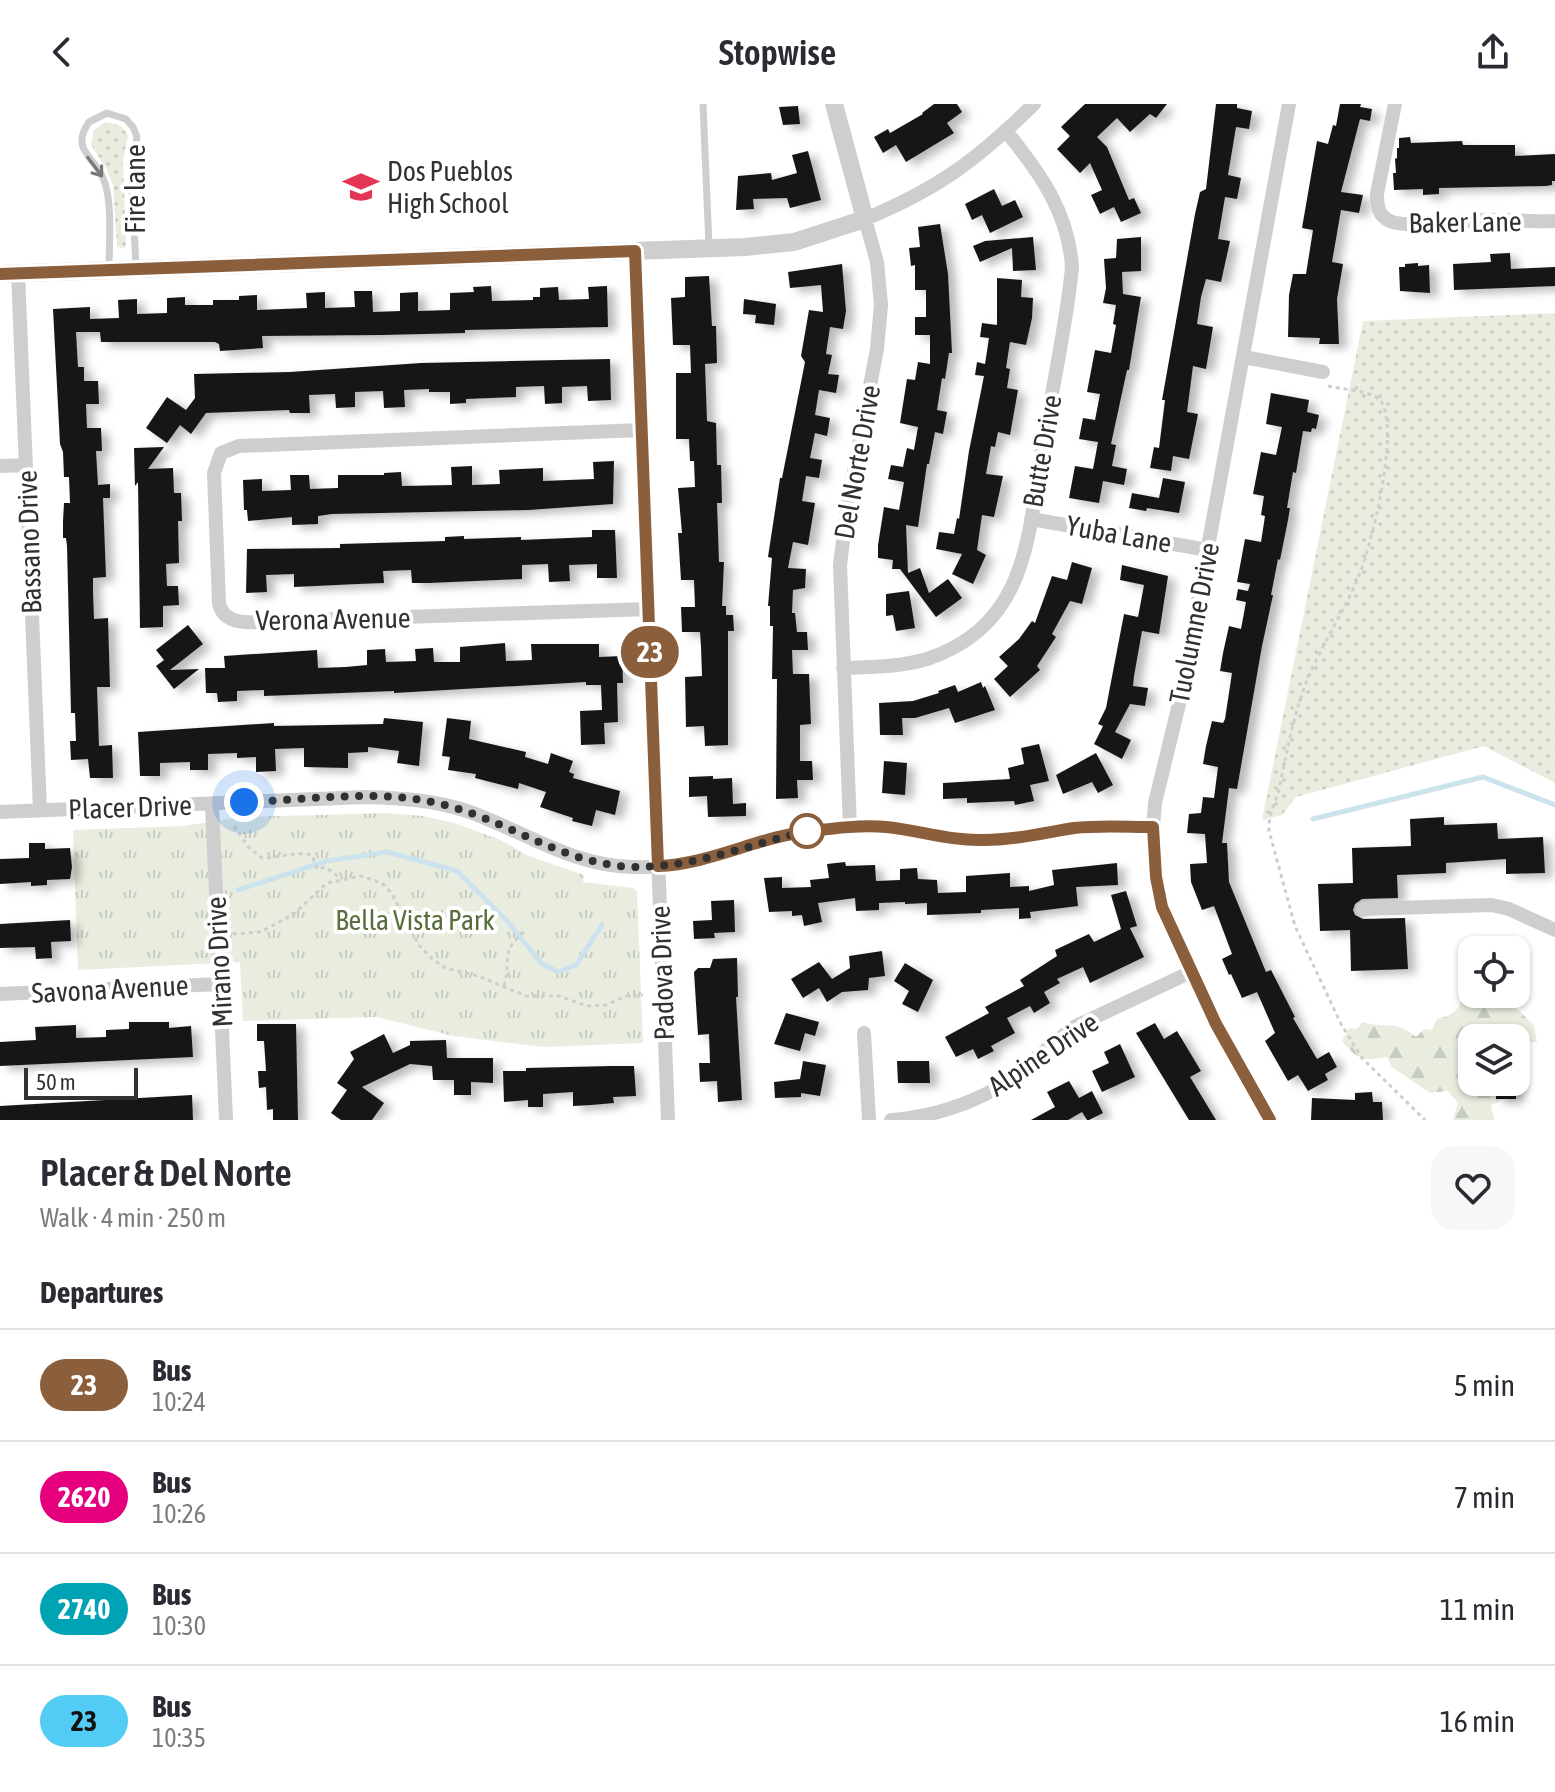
<!DOCTYPE html>
<html lang="en">
<head>
<meta charset="utf-8">
<style>
  :root { --surface:#fff; --page:#f7f7f7; --text:#2b2b33; --muted:#7c7c81; --line:#e1e1e2 }
  body { margin:0; font-family:"Asap Condensed",sans-serif; background:var(--page); color:var(--text); height:100vh; display:flex; flex-direction:column; font-size:30px; white-space:nowrap }
  * { box-sizing:border-box; margin:0 }
  p { font-size:26px; color:var(--muted) }
  .icon { flex:none; width:44px; height:44px; fill:none; stroke:currentColor; stroke-width:2; stroke-linecap:round; stroke-linejoin:round }
  .map { position:relative; height:1016px; overflow:hidden }
  .side { display:flex; flex-direction:column; background:var(--surface); flex:1 }
  .side>* { flex:none }
  .badge { padding:0 16px; border-radius:26px; font-size:28px; line-height:52px }
  .tools { position:absolute; left:1458px; top:832px; display:grid; gap:16px }
  .tools a { display:grid; place-items:center; width:72px; height:72px; border-radius:16px; background:var(--surface); box-shadow:0 2px 6px #0004; font-size:40px }
  .scale { position:absolute; left:24px; bottom:20px; width:114px; box-sizing:border-box; padding-left:8px; border:4px solid #313131; border-top:0; font-size:22px; line-height:28px; white-space:nowrap; color:#313131; -webkit-text-stroke:6px #fff; paint-order:stroke }
  .you { position:absolute; width:40px; height:40px; margin:-20px; border:6px solid #fff; border-radius:50%; background:#1a73e8; box-shadow:0 0 0 12px #1a73e833 }
  .map>.badge { position:absolute; translate:-50% -50%; box-shadow:0 0 0 4px #fff }
  h2 { padding:0 40px; font-size:30px; line-height:72px }
  .round { display:grid; place-items:center; flex:none; width:84px; height:84px; border-radius:24px; background:var(--page) }
  .summary { display:flex; align-items:center; justify-content:space-between; height:136px; padding:0 40px }
  h1 { font-size:38px; font-weight:600; line-height:60px }
  ul { padding:0; list-style:none }
  li { display:flex; align-items:center; gap:24px; height:112px; padding:0 40px; border-top:2px solid var(--line) }
  li div { flex:1 }
  li b { display:block; font-size:30px }
  li em { font-style:normal }
  li .badge { min-width:88px; font-weight:700; text-align:center }
  header { display:flex; justify-content:space-between; align-items:center; height:104px; padding:0 40px; background:var(--surface); font-size:36px; font-weight:600 }
  .map>svg:first-child { display:block }
</style>
</head>
<body>
<header><svg class="icon" aria-label="back" viewBox="0 0 24 24"><path d="M15 5l-7 7 7 7"/></svg>Stopwise<svg class="icon" aria-label="share" viewBox="0 0 24 24"><path d="M12 15V3M7 8l5-5 5 5M5 13v7h14v-7"/></svg></header>
<div class="map">
<svg width="1555" height="1016" viewBox="0 0 1555 1016">
  <defs>
    <pattern id="grass-dots" width="8" height="8" patternUnits="userSpaceOnUse" patternTransform="scale(2)"><rect width="8" height="8" fill="#e8eddf"/><path d="M2 2h.1M6 6h.1" fill="none" stroke="#c7ccc0" stroke-width="1.8" stroke-linecap="round"/></pattern>
    <pattern id="forest-firs" width="22" height="20" patternUnits="userSpaceOnUse" patternTransform="scale(2)"><rect width="22" height="20" fill="#e8eddf"/><path d="M5 1l3.5 6h-7zM16 11l3.5 6h-7z" fill="#c7ccc0"/></pattern>
    <pattern id="park-tufts" width="24" height="20" patternUnits="userSpaceOnUse" patternTransform="scale(2)"><rect width="24" height="20" fill="#e8eddf"/><path d="M3 7l-1-3M5 7V3M7 7l1-3M15 17l-1-3M17 17v-4M19 17l1-3" fill="none" stroke="#c7ccc0"/></pattern>
    <filter id="shadow"><feDropShadow dx="8" dy="4.5" stdDeviation="4" flood-color="#0004"/></filter>
  </defs>
  <rect width="100%" height="100%" fill="#fff"/>
  <!-- grass -->
  <path fill="url(#grass-dots)" d="M106 18 121 22 128 31 123 56 126 142 122 145 117 142 113 81 106 64 91 41 94 26Z
    M1555 209V679L1484 642 1296 693 1282 711 1262 716 1363 217Z"/>
  <!-- forest -->
  <path fill="url(#forest-firs)" d="M1469 890 1479 895 1483 904 1488 896 1508 897 1534 921 1537 938H1530L1527 945 1516 947V934H1472V978H1503L1505 991 1499 998 1491 1001 1494 1016H1453L1458 999 1448 987 1430 989 1392 963 1387 953C1365 958 1356 955 1342 937L1349 924 1356 925 1363 918C1386 926 1393 914 1416 933L1424 925 1432 926 1437 915C1451 912 1460 906 1463 892Z"/>
  <!-- park -->
  <path fill="url(#park-tufts)" d="M387 709 423 712 454 719 498 735 529 752 584 771 583 778 633 784 637 787 643 939 544 943 453 932 377 913 243 917 240 858 78 866 73 726 183 722 241 713Z"/>
  <g fill="none" stroke-linecap="round" stroke-linejoin="round">
    <!-- stream -->
    <path stroke="#cce3ed" stroke-width="5" d="M1313 715 1483 673 1555 701
      M238 786 327 757 387 748 457 767 508 818 541 859 558 868 576 861 602 821"/>
  </g>
  <!-- building -->
  <path fill="#181818" filter="url(#shadow)" d="M934 0H957L962 8 947 19 954 29 906 58 896 41 883 49 874 33 888 25 890 29 923 10 922 9Z
    M1085 0H1167L1156 14 1150 10 1130 28 1117 14 1097 33 1107 43 1129 96 1134 94 1141 109 1121 118 1114 103 1100 110 1091 91 1102 86 1090 59 1080 69 1057 45 1070 32 1061 23Z
    M1216 0H1237V4L1252 7 1249 25 1236 23 1228 71 1241 74 1237 95 1225 93 1218 135 1230 137 1221 178 1206 175 1201 193 1197 220 1213 223 1206 265 1193 262 1187 308 1198 310 1189 355 1173 352 1171 367 1150 364 1154 343 1159 344 1165 296H1162L1195 110 1200 88 1206 85Z
    M1340 0H1361L1360 3 1372 5 1370 17 1360 15 1341 88 1363 91 1359 109 1341 106 1332 158 1343 160 1337 195 1339 240H1319L1320 234 1288 233 1289 191 1293 170H1306L1313 126 1302 124 1317 37 1328 40 1333 21 1336 22Z
    M798 2 800 20 783 21 779 3Z
    M1410 33 1411 39 1462 37 1463 41H1515V52L1555 50V77H1552V81L1546 82 1439 84V90L1423 91V85L1394 86 1393 69H1396L1395 55 1397 54V44H1399V34Z
    M808 47 821 96 790 104 787 94 753 95 754 105 736 106 738 72 771 69 772 76 797 69 792 51Z
    M994 85 1002 102 1015 96 1023 113 990 129 982 111 972 116 965 100Z
    M940 120 948 170 952 249H949L945 275 942 274 937 306 947 308 943 330 935 328 929 360H927L918 423 906 421 908 469 920 464 929 489 948 475 962 494 936 513 900 465H892L893 456 878 454V441L884 403 899 406 904 378 888 375 891 361 903 363 907 344 914 346 918 323 900 319 907 275 915 276 918 258 930 260V231H915V213H926V186H915V161L911 162 909 144 920 143 918 123Z
    M1033 133 1036 166 1013 167 1012 144 980 158 973 142 985 137Z
    M1141 133V167L1122 168 1123 190 1141 193 1129 266H1127L1111 340 1116 341 1112 362 1127 365 1124 381 1103 377 1099 399 1069 394 1075 362 1093 365 1098 338 1079 335 1083 314 1095 316 1100 290 1087 288 1095 246 1111 249 1116 221 1113 220 1116 201 1103 199 1106 184 1104 155 1116 154 1117 135Z
    M1510 149 1511 165 1555 163V182L1454 186 1453 160 1491 158 1490 150Z
    M1418 159V162L1429 161 1430 189 1400 187 1399 163H1405V160Z
    M842 160 846 207 843 225 830 223 826 250 832 251 828 270 839 271 836 289 819 286 815 311 830 314 827 332 815 329 810 354 822 356 819 374 806 372 802 397 815 399 808 441 793 438 788 464 806 465 805 484 793 486 792 509H795L797 528H807L808 546H792L793 570H809L811 620 800 621V657H812L813 676H797L798 694 776 695 777 575H772L773 522H770V502H768L772 454 768 453 780 374H782L805 258 801 252 809 206 823 208 821 181 790 184 788 168Z
    M709 172 712 222H716L717 259 705 260 707 317 716 319 717 361H721L722 399H717L719 458H724L722 502H726V511H733L734 527H728V641L705 642 704 622 686 623 685 573 702 572 701 543 700 528H682L681 503H695L694 476H681L678 429H682L678 384 695 383 694 357H690L689 335H676V269H691L690 241H673L671 194 685 193V173Z
    M997 174 1022 176 1021 193 1033 194 1032 214 1026 241 1010 238 1006 264 1010 265 1007 284 1018 286 1010 331 998 328 995 343 991 342 986 370 1003 372 994 413 982 411 977 446 986 451 973 480 952 470 962 450 936 445 939 428 954 430 957 414 959 415 969 347 984 272 975 271 977 258 985 260 989 234 980 233 982 219 997 221Z
    M491 182 492 197 533 196V193H540V184L558 183 559 196 589 195 588 183 607 182 608 223 465 226V229L382 231 262 232 263 244 220 247 219 240 215 238H101L100 228H76L78 263H84V277H98L99 300H86L87 324H101L102 347H96L98 381 110 380V394H103L106 473 93 474V488L94 515 108 514 110 583H97L99 642 112 641 113 674H90L88 655 71 656 70 637H76L75 609H71L67 442 66 434H63V417L64 399H70L69 373H64L63 348 60 340 53 205 90 203V215L119 214 118 196 137 195V210L167 209V194L185 193V201H213V196H239V192L257 191V206L307 204 306 189 325 188V204L355 203 354 187H372L373 208 400 207V189L418 188V207L450 206V189L474 188 473 183Z
    M744 195 776 200 774 221 755 219 756 211 743 210Z
    M610 255 611 296 588 297 587 282 562 283V299L545 300 544 282 516 283V293L466 295V299L450 300V288H429V285L404 286 405 303 384 304 383 287 355 288V303L336 304 335 290 309 291 310 309H290L289 306 206 309 191 330 180 321 167 339 146 324 167 293 186 306 195 294 194 270 290 268 421 259Z
    M1271 289 1309 296 1307 308 1319 311 1316 325 1312 324 1311 328 1303 327 1296 369 1293 368 1287 404H1290L1288 416 1280 456 1278 455 1271 491H1273L1262 542 1237 685 1229 684 1222 739H1227L1229 778 1266 868 1271 866 1295 913 1293 914 1317 955 1329 948 1337 963 1325 970 1328 976 1308 987 1298 971 1288 977 1265 937 1275 929 1257 888 1242 894 1231 870 1229 871 1222 855 1232 850 1214 802 1202 806 1191 778 1190 760 1207 759 1205 730 1187 729 1189 710 1201 709 1203 693 1214 694 1218 663 1203 660 1206 642 1212 617 1223 619 1225 615 1232 569 1220 567 1223 549 1229 522 1241 525 1246 498 1236 496 1238 485 1248 487 1250 480 1237 478 1245 435 1261 438 1265 412 1261 411 1264 392 1253 390 1261 348 1276 351 1282 323 1266 320Z
    M164 343 148 365 173 364 174 389H181L182 417H178L179 459 166 460 167 482H178L179 501 163 502V523L140 524 138 378 135 382 134 344Z
    M614 357 613 400 529 406 332 410 318 412V420L292 421V413L248 417 247 406H244L243 376 262 375V387L291 386 290 371H309L310 385 338 384V371H384V369L401 368 402 382 452 381 451 363 472 362V381L500 380 499 366 543 364V377L594 375 593 358Z
    M1163 374 1185 378 1179 409 1147 404 1146 407 1129 404 1132 389 1159 394Z
    M592 426H615L617 474H597V460L569 461 570 477 549 478 548 460 522 461V475L429 479H412L411 466 383 467 384 479 357 480 294 483V470L266 471 267 488 246 489 247 445 340 444V440L445 437V433L464 432V435L521 433V436L592 433Z
    M1072 458 1092 464 1082 500 1070 497 1052 530 1056 533 1037 562 1040 566 1010 593 994 575 1008 562 999 553 1019 535 1032 517 1035 519 1052 472 1067 476Z
    M1122 461 1168 472 1159 530 1142 527 1134 572 1133 582 1148 584 1145 602 1130 600 1115 628 1131 636 1122 655 1094 640 1103 622 1098 620 1106 604 1124 510 1138 513 1144 481 1120 476Z
    M909 487 915 524 896 527 893 511 886 512V490Z
    M188 521 203 540 170 566 199 565 174 585 156 562 164 556 156 546Z
    M505 539 506 557 532 556 531 540H599V553L622 552 623 579H617L618 618 604 619 605 640 581 641 580 607 602 606 601 581H586V578L394 589V587L264 592V586L237 587V597L218 598 217 589H206L205 564H225L224 552 317 546 318 564 346 563 367 561V546L385 545 386 558 416 557 415 545 433 544 434 558H460V543Z
    M981 578 983 584 985 582 995 606 955 619 949 604 915 614H902L903 631H880L879 599 913 597 939 589 938 587 955 581 958 588Z
    M384 614 423 618 419 662 397 659 399 647 368 643V648L348 649V664L304 663V644L275 645 276 667 256 668V653L237 654V649L208 650V666H190V658L160 659V672H140L138 628 274 619V622L383 620Z
    M447 614 471 617 469 635 526 648 525 653 548 660 551 649 573 657 569 668 574 670 573 674 620 687 615 711 596 706 592 722 572 717 573 714 540 703 546 688 519 679 518 685 475 674 476 670 448 666 450 653 442 652Z
    M1039 640 1049 677 1030 681 1034 697 1015 701 1014 697 967 699V694L943 695V679L1010 675 1008 664 1024 660 1021 644Z
    M1096 649 1113 681 1098 689 1092 678 1063 690 1056 671Z
    M884 657 907 659 905 691 882 689Z
    M713 672V675L732 674 733 700 746 699V712L708 713 707 692 689 693V673Z
    M1444 713V721L1497 719 1498 735 1543 733 1545 769 1506 770V755L1446 759V769L1397 771 1398 794 1362 795 1355 800 1353 806 1355 811 1363 815 1405 814 1408 865 1351 867 1350 826 1320 827 1318 780 1353 779 1352 744 1411 742 1410 715Z
    M29 739H45V745L70 744 72 763 70 775 47 776V781L31 782V778L0 780V755L29 754Z
    M845 758 846 762 875 761 876 777 900 776V765L917 764 918 775 937 776 938 789 966 788V772L1010 769V783L1029 782V787L1054 781 1052 766 1117 759 1118 781 1076 783 1078 802 1030 808 1031 814 1019 815V804L981 806V809L927 811V799L905 800V798L879 799V806L856 807 855 794 818 799 822 818 804 822 802 811 792 812V807L769 808 764 774 782 773V784L811 783 810 776 829 774 827 760Z
    M1126 787 1137 822 1130 824 1144 853 1090 879 1083 863 1057 875 1060 879 1044 888 1050 899 1034 909 1030 902 1007 914 1015 929 991 942 994 947 978 955 973 945 956 953 945 933 989 909 985 903 1024 882 1020 876 1057 852 1055 846 1089 830 1094 838 1121 825 1111 791Z
    M734 796 735 828 714 829 715 834 694 835 693 817 712 816 711 797Z
    M70 816 71 837 51 838 52 854 36 855 35 843 0 844V820Z
    M1504 834 1505 846H1464V836Z
    M882 847 885 872 869 874 868 886 842 888 827 898 819 884 803 894 791 875 819 858 832 875 850 864 849 852Z
    M737 854 738 893H736L742 996 718 998 717 977 700 978 699 959H710L709 930 698 931 694 868 698 864H710L713 855Z
    M905 859 933 876 918 908 902 900 909 887 894 877Z
    M786 909 819 918 815 932 805 929 800 947 774 940Z
    M129 918H169V924L191 922 193 953 0 962V938L36 936 35 923 76 921V934L106 933V926L129 925Z
    M1155 919 1164 935 1177 927 1201 967 1190 973 1216 1016H1189L1136 929Z
    M257 920H296L298 1016H273V1005L267 1006 266 983 259 984 258 967H266L264 937H257Z
    M384 930 393 949 410 941V937L446 936 447 954H493V979L471 978V991H454V976H433L432 962 410 960 362 983 384 999 372 1016H341L331 1009 347 986 337 979 354 955 350 948Z
    M1120 940 1135 973 1102 988 1092 967 1109 959 1104 948Z
    M803 957 826 961 820 992 801 989V993L775 994 774 978 800 975Z
    M897 957H929L930 979H898Z
    M611 962H634L636 992 613 993 614 999 591 1001 573 1002V988L543 990V1003H528V996L504 998 503 967H526V964Z
    M1069 977 1079 994 1092 987 1103 1009 1089 1016H1087L1082 1008 1068 1016H1031L1055 1003 1047 988Z
    M1496 978H1516V995H1496Z
    M1372 988 1373 998H1382L1383 1016H1311L1312 994 1355 996V989Z
    M192 991 193 1016H0V1002Z"/>
  <g fill="none" stroke-linecap="round" stroke-linejoin="round">
    <!-- path -->
    <path stroke="#cecece" stroke-width="3" stroke-dasharray="4 4" stroke-linecap="butt" d="M1328 282C1340 285 1372 287 1380 296 1401 322 1372 439 1360 469 1346 505 1323 538 1308 574 1294 608 1288 644 1280 680 1277 697 1268 709 1269 727L1295 822 1341 920 1362 954 1425 1016
      M234 722 248 743 262 754C278 754 295 747 312 751L317 765 325 763 342 775
      M233 830 261 828 294 810 327 779 361 772 382 779 392 790 419 841 430 853 445 864 478 872 526 892H559L587 902 606 901 626 892 643 891
      M504 882C512 853 499 849 525 827"/>
    <!-- service -->
    <path stroke="#cecece" stroke-width="7" d="M703 0 709 142
      M109 164C109 139 113 96 103 74 94 52 70 46 89 18L107 9 126 15 133 23 137 33 131 71 136 162"/>
    <!-- minor -->
    <path stroke="#cecece" stroke-width="14" d="M1395 0 1377 90C1377 101 1378 112 1390 117 1407 125 1463 116 1485 116 1508 115 1532 118 1555 117
      M635 147 668 1016
      M18 169 40 706
      M1244 253 1323 268
      M642 326 239 342 221 349 214 369 219 499C224 526 262 517 283 517L649 505
      M0 362 26 361
      M1031 415 1208 446
      M843 564C870 563 901 563 927 555 1030 521 1028 429 1043 339 1053 281 1066 223 1072 164 1069 109 1040 69 1006 27
      M212 700 226 1016
      M0 708 365 693C400 694 434 696 467 707 524 727 569 761 632 763 663 764 693 760 722 751 751 742 779 731 810 727 835 723 863 721 888 724 918 727 948 735 978 736 1011 737 1043 729 1075 724 1101 721 1127 723 1153 723
      M850 723 840 461 847 404 877 245 881 201 877 158 865 115C938 85 978 55 1034 0
      M1363 805 1492 801 1509 805 1555 826
      M0 890 220 880
      M864 929 869 1016
      M891 1016C931 1013 966 1002 1001 982L1074 923 1191 868
      M1270 1016 1216 920 1169 820 1156 773 1153 723 1155 699 1180 596 1289 0"/>
    <!-- tertiary -->
    <path stroke="#cecece" stroke-width="18" d="M0 170 745 143 794 138 865 115 834 0"/>
  </g>
  <!-- one-way arrows -->
  <defs><path id="oneway-shaft" d="M-6 0H5M1.5-3L5.5 0L1.5 3" fill="none" stroke-width="1.6" stroke-linecap="round" stroke-linejoin="round" transform="scale(2)"/></defs>
  <use stroke="#787878" href="#oneway-shaft" transform="translate(95 63) rotate(53)"/>
  <g fill="none" stroke-linecap="round" stroke-linejoin="round">
    <!-- line casing -->
    <g stroke="#fff" stroke-width="18">
      <path id="line" d="M0 170 635 147 658 762C712 760 759 732 812 727 836 724 861 721 886 723 918 726 950 737 983 736 1014 736 1043 729 1074 724 1100 721 1127 723 1153 723L1156 773 1162 803 1216 920 1270 1016"/>
    </g>
    <!-- line -->
    <use href="#line" stroke="#8b5e3c" stroke-width="12"/>
    <!-- walk -->
    <path stroke="#313131" stroke-width="8" stroke-dasharray="0 14.4" d="M244 698C310 696 381 684 445 701 511 718 566 762 636 763 695 763 752 740 807 727"/>
  </g>
  <!-- icons -->
  <defs>
    <g id="school-bare" transform="scale(2.76)"><path d="M0-5L7-2L0 1L-7-2ZM-4 1L0 2.5L4 1V4Q0 6-4 4Z" fill="#e53555" stroke="#fff" stroke-width="2.5" paint-order="stroke"/></g>
  </defs>
  <g fill-rule="evenodd">
    <use href="#school-bare" x="361" y="83"/>
  </g>
  <!-- markers -->
  <circle fill="#fff" stroke="#8b5e3c" stroke-width="4" cx="807" cy="727" r="16"/>
  <g text-anchor="middle" stroke-width="8" stroke-linejoin="round" paint-order="stroke">
    <!-- poi labels -->
    <g font-size="28" fill="#313131" stroke="#fff" text-anchor="start">
      <text x="387" y="77">Dos Pueblos<tspan x="387" dy="32">High School</tspan></text>
    </g>
    <!-- street labels -->
    <g font-size="28" fill="#313131" stroke="#fff">
      <text transform="translate(135 85) rotate(-90)" y="10">Fire lane</text>
      <text transform="translate(1465 118) rotate(-1)" y="10">Baker Lane</text>
      <text transform="translate(1042 347) rotate(-80)" y="10">Butte Drive</text>
      <text transform="translate(857 358) rotate(-80)" y="10">Del Norte Drive</text>
      <text transform="translate(1119 430) rotate(10)" y="10">Yuba Lane</text>
      <text transform="translate(29 438) rotate(-92)" y="10">Bassano Drive</text>
      <text transform="translate(333 515) rotate(-1)" y="10">Verona Avenue</text>
      <text transform="translate(1194 519) rotate(-79)" y="10">Tuolumne Drive</text>
      <text transform="translate(130 703) rotate(-2)" y="10">Placer Drive</text>
      <text transform="translate(219 858) rotate(-93)" y="10">Mirano Drive</text>
      <text transform="translate(662 869) rotate(-92)" y="10">Padova Drive</text>
      <text transform="translate(110 885) rotate(-3)" y="10">Savona Avenue</text>
      <text transform="translate(1043 950) rotate(-34)" y="10">Alpine Drive</text>
    </g>
    <!-- park labels -->
    <g font-size="28" fill="#596d3d" stroke="#fff">
      <text x="415" y="826">Bella Vista Park</text>
    </g>
  </g>
</svg>
<div class="tools">
<a><svg class="icon" aria-label="locate" viewBox="0 0 24 24"><circle cx="12" cy="12" r="6"/><path d="M12 2v4M12 18v4M2 12h4M18 12h4"/></svg></a>
<a><svg class="icon" aria-label="layers" viewBox="0 0 24 24"><path d="M12 4l9 5-9 5-9-5zM3 14l9 5 9-5"/></svg></a>
</div>
<div class="scale">50 m</div>
<div class="you" style="left:244px;top:698px"></div>
<b class="badge" style="left:650px;top:548px;background:#8b5e3c;color:#fff">23</b>
</div>
<section class="side">
<div class="summary"><div><h1>Placer &amp; Del Norte</h1><p>Walk · 4 min · 250 m</p></div><a class="round"><svg class="icon" aria-label="heart" viewBox="0 0 24 24"><path d="M12 20l-8-8c-3-5 5-10 8-4 3-6 11-1 8 4z"/></svg></a></div>
<h2>Departures</h2>
<ul>
<li><span class="badge" style="background:#8b5e3c;color:#fff">23</span><div><b>Bus</b><p>10:24</p></div><em>5 min</em></li>
<li><span class="badge" style="background:#e6007e;color:#fff">2620</span><div><b>Bus</b><p>10:26</p></div><em>7 min</em></li>
<li><span class="badge" style="background:#00a3b4;color:#fff">2740</span><div><b>Bus</b><p>10:30</p></div><em>11 min</em></li>
<li><span class="badge" style="background:#52cbf5;color:#111">23</span><div><b>Bus</b><p>10:35</p></div><em>16 min</em></li>
</ul>
</section>
</body>
</html>
